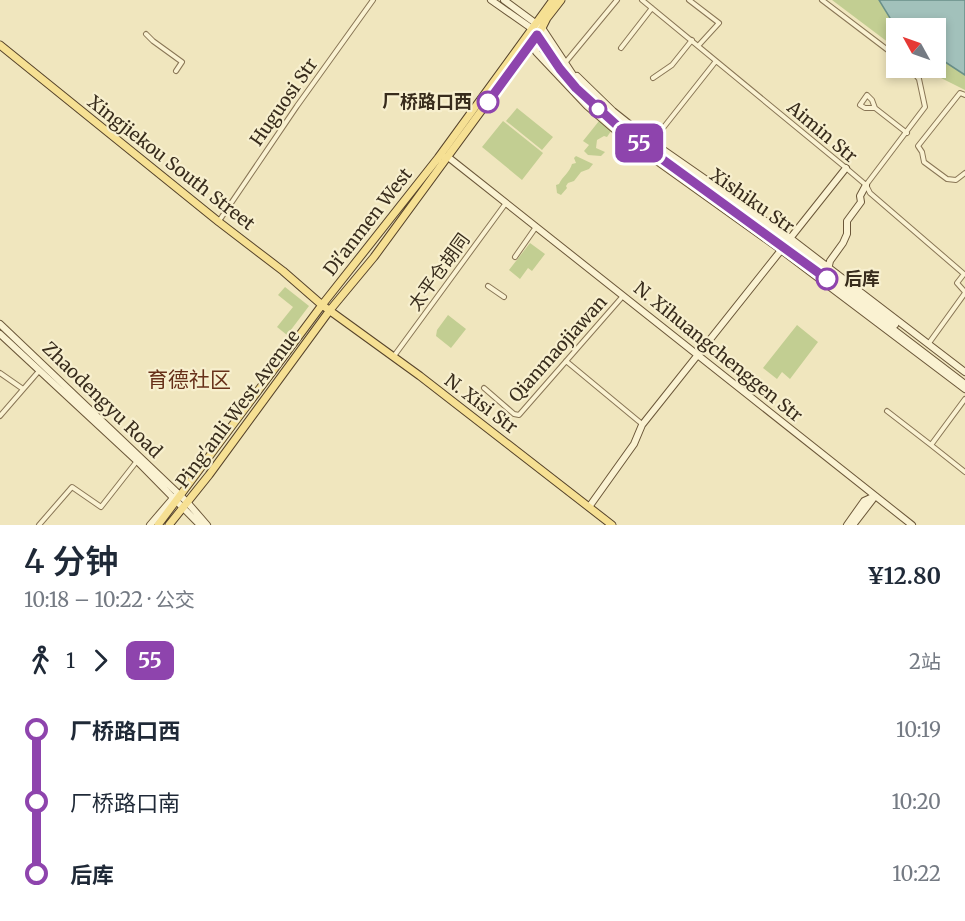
<!DOCTYPE html>
<html lang="zh">
<head>
<meta charset="utf-8">
<style>
  :root { --surface:#fff; --page:#f2f2f3; --text:#1f2937; --muted:#747a83 }
  body { margin:0; font-family:Merriweather,"Noto Sans SC",serif; background:var(--page); color:var(--text); height:100vh; display:flex; flex-direction:column; font-size:22px; white-space:nowrap }
  * { box-sizing:border-box; margin:0 }
  p { font-size:20px; color:var(--muted) }
  .icon { flex:none; width:33px; height:33px; fill:none; stroke:currentColor; stroke-width:2; stroke-linecap:round; stroke-linejoin:round }
  .map { position:relative; height:525px; overflow:hidden }
  .sheet { display:flex; flex-direction:column; background:var(--surface); flex:1 }
  .sheet>* { flex:none }
  .badge { padding:0 12px; border-radius:9px; font-size:21px; line-height:39px }
  .needle { width:39px; rotate:310deg }
  .controls { position:absolute; left:886px; top:18px; display:grid; gap:12px }
  .controls a { display:grid; place-items:center; width:60px; height:60px; border-radius:0px; background:var(--surface); box-shadow:0 3px 9px #0003; font-size:30px }
  .map>.badge { position:absolute; translate:-50% -50%; box-shadow:0 0 0 3px #fff }
  .legs { display:flex; align-items:center; gap:9px; height:66px; padding:0 24px; font-size:20px }
  .legs p { margin-inline-start:auto }
  .summary { display:flex; align-items:center; justify-content:space-between; height:102px; padding:0 24px }
  h1 { font-size:33px; font-weight:600; line-height:45px }
  ul { padding:0 24px; list-style:none }
  li { display:flex; align-items:center; gap:21px; height:72px; font-size:22px }
  li i { display:grid; place-items:center; width:9px; height:100%; margin:0 8px; background:currentColor }
  li i::after { content:''; width:15px; height:15px; margin:-8px; border:4px solid; border-radius:50%; background:var(--surface) }
  li p { margin-inline-start:auto }
  li:first-child i { background:linear-gradient(#0000 50%,currentColor 0) }
  li:last-child i { background:linear-gradient(currentColor 50%,#0000 0) }
  .map>svg:first-child { display:block }
</style>
</head>
<body>
<div class="map">
<svg width="965" height="525" viewBox="0 0 965 525">
  <rect width="100%" height="100%" fill="#f0e6be"/>
  <!-- green -->
  <path fill="#c2ce92" d="M832 0H965V90L921 68H936V28H897V49Z
    M517 108 553 137 542 150 506 121Z
    M503 121 543 153 522 180 482 147Z
    M599 121 611 131 607 137 604 136 597 140 596 148 605 152 601 156 588 155 584 151 589 145 583 141Z
    M576 156 593 164 589 169 581 172 574 181 568 183 566 186 567 188 561 195 557 193 556 185 559 184C562 177 570 172 572 164L576 163 574 158Z
    M530 243 545 254 532 271 528 268 520 279 509 270Z
    M285 287 309 306 287 335 277 327 293 307 278 295Z
    M448 315 466 329 451 348 436 336 437 330Z
    M797 325 818 342 790 379 782 372 777 379 763 368Z"/>
  <!-- water -->
  <path fill="#a2c1bb" stroke="#698f89" stroke-width="1.5" d="M879 0H965V75L936 56V28H900L893 23Z"/>
  <g fill="none" stroke-linecap="round" stroke-linejoin="round">
    <!-- street casing -->
    <g stroke="#897656" stroke-width="6">
      <path id="street" d="M642 0 846 168 866 185 870 193 964 274 957 283 965 292
        M689 0 719 23 698 46
        M822 0 897 57
        M146 34 153 41 182 62 176 71
        M621 48 652 8
        M565 63 617 0
        M653 78 672 65 692 40
        M965 95 960 93 918 146 922 152 924 162 947 179 956 180 965 173
        M875 108H865L860 105 867 95 872 100 875 108 907 133
        M652 142 716 61
        M866 185 925 107 919 79 910 68
        M219 221 297 106 373 0
        M515 257 536 227
        M488 286 504 297
        M929 343 965 293
        M394 356 506 203
        M566 361 642 424
        M0 373 23 389
        M484 388 514 414 519 415 623 296
        M965 399 931 445 965 472
        M887 411 931 445
        M0 416 39 371
        M39 525 72 487 101 507 137 461"/>
    </g>
    <!-- secondary casing -->
    <g stroke="#6b5739" stroke-width="8">
      <path id="secondary" d="M491 0 531 28 560 69 576 88 622 130 784 246 965 384
        M504 0 542 28 579 84 625 127 787 243 895 325
        M537 36 536 52 587 106 623 137 781 250 965 389
        M577 76 613 111 652 142 790 238 965 372
        M444 157H448L912 525
        M788 241 846 168
        M828 270 830 261 843 243 847 234V221L861 202 860 196 866 185
        M0 324 187 502 207 525
        M0 334 137 461 200 525
        M589 507 634 444 642 425 782 249
        M150 525 174 497
        M847 525 864 501 875 496
        M853 525 873 499"/>
    </g>
    <!-- primary casing -->
    <g stroke="#56432b" stroke-width="9">
      <path id="primary" d="M0 45 219 222 283 271 322 305 420 376 612 525
        M158 525 322 305 438 158 553 0
        M169 525 209 475 330 310 374 257 542 28 547 18 561 0"/>
    </g>
    <!-- street -->
    <use href="#street" stroke="#faf2d2" stroke-width="4"/>
    <!-- secondary -->
    <use href="#secondary" stroke="#faf2d2" stroke-width="6"/>
    <!-- primary -->
    <use href="#primary" stroke="#f6e093" stroke-width="7"/>
  </g>
  <g fill="none" stroke-linecap="round" stroke-linejoin="round">
    <!-- line-1 casing -->
    <g stroke="#fff" stroke-width="14">
      <path id="line-1" d="M488 102 537 35 560 69 576 88 622 130 827 279"/>
    </g>
    <!-- line-1 -->
    <use href="#line-1" stroke="#8e44ad" stroke-width="9"/>
  </g>
  <!-- markers -->
  <g fill="#fff" stroke="#8e44ad" stroke-width="3">
    <circle cx="488" cy="102" r="10"/>
    <circle cx="598" cy="109" r="8"/>
    <circle cx="827" cy="279" r="10"/>
  </g>
  <g text-anchor="middle" stroke-width="4.5" stroke-linejoin="round" paint-order="stroke">
    <!-- street labels -->
    <g font-size="18" fill="#382c1c" stroke="#f7efce">
      <text transform="translate(284 102) rotate(-55)" y="6">Huguosi Str</text>
      <text transform="translate(822 132) rotate(40)" y="6">Aimin Str</text>
      <text transform="translate(171 163) rotate(38)" y="6">Xingjiekou South Street</text>
      <text transform="translate(752 201) rotate(35)" y="6">Xishiku Str</text>
      <text transform="translate(368 222) rotate(-52)" y="6">Di'anmen West</text>
      <text transform="translate(439 272) rotate(-54)" y="6">太平仓胡同</text>
      <text transform="translate(558 349) rotate(-48)" y="6">Qianmaojiawan</text>
      <text transform="translate(718 352) rotate(39)" y="6">N. Xihuangchenggen Str</text>
      <text transform="translate(102 400) rotate(44)" y="6">Zhaodengyu Road</text>
      <text transform="translate(481 404) rotate(37)" y="6">N. Xisi Str</text>
      <text transform="translate(238 409) rotate(-53)" y="6">Ping'anli West Avenue</text>
    </g>
    <!-- stop labels -->
    <g font-size="18" font-weight="bold" fill="#382c1c" stroke="#f7efce" text-anchor="end">
      <text x="472" y="108">厂桥路口西</text>
      <text x="844" y="285" text-anchor="start">后库</text>
    </g>
    <!-- quarter labels -->
    <g font-size="21" fill="#673019" stroke="#f7efce">
      <text x="189" y="387">育德社区</text>
    </g>
  </g>
</svg>
<div class="controls">
<a><svg class="needle" viewBox="-14 -14 28 28"><path d="M0-13l5 13h-10z" fill="#e53935"/><path d="M0 13l5-13h-10z" fill="#747a83"/></svg></a>
</div>
<b class="badge" style="left:639px;top:143px;background:#8e44ad;color:#fff">55</b>
</div>
<section class="sheet">
<div class="summary"><div><h1>4 分钟</h1><p>10:18 – 10:22 · 公交</p></div><b>¥12.80</b></div>
<div class="legs"><svg class="icon" aria-label="walk" viewBox="0 0 24 24"><circle cx="13" cy="4" r="2"/><path d="M13 8l-2 6 4 7M11 14l-3 7M7 12l3-4h3l4 4"/></svg>1<svg class="icon" aria-label="forward" viewBox="0 0 24 24"><path d="M9 5l7 7-7 7"/></svg><b class="badge" style="background:#8e44ad;color:#fff">55</b><p>2站</p></div>
<ul>
<li><i style="color:#8e44ad"></i><b>厂桥路口西</b><p>10:19</p></li>
<li><i style="color:#8e44ad"></i><span>厂桥路口南</span><p>10:20</p></li>
<li><i style="color:#8e44ad"></i><b>后库</b><p>10:22</p></li>
</ul>
</section>
</body>
</html>
